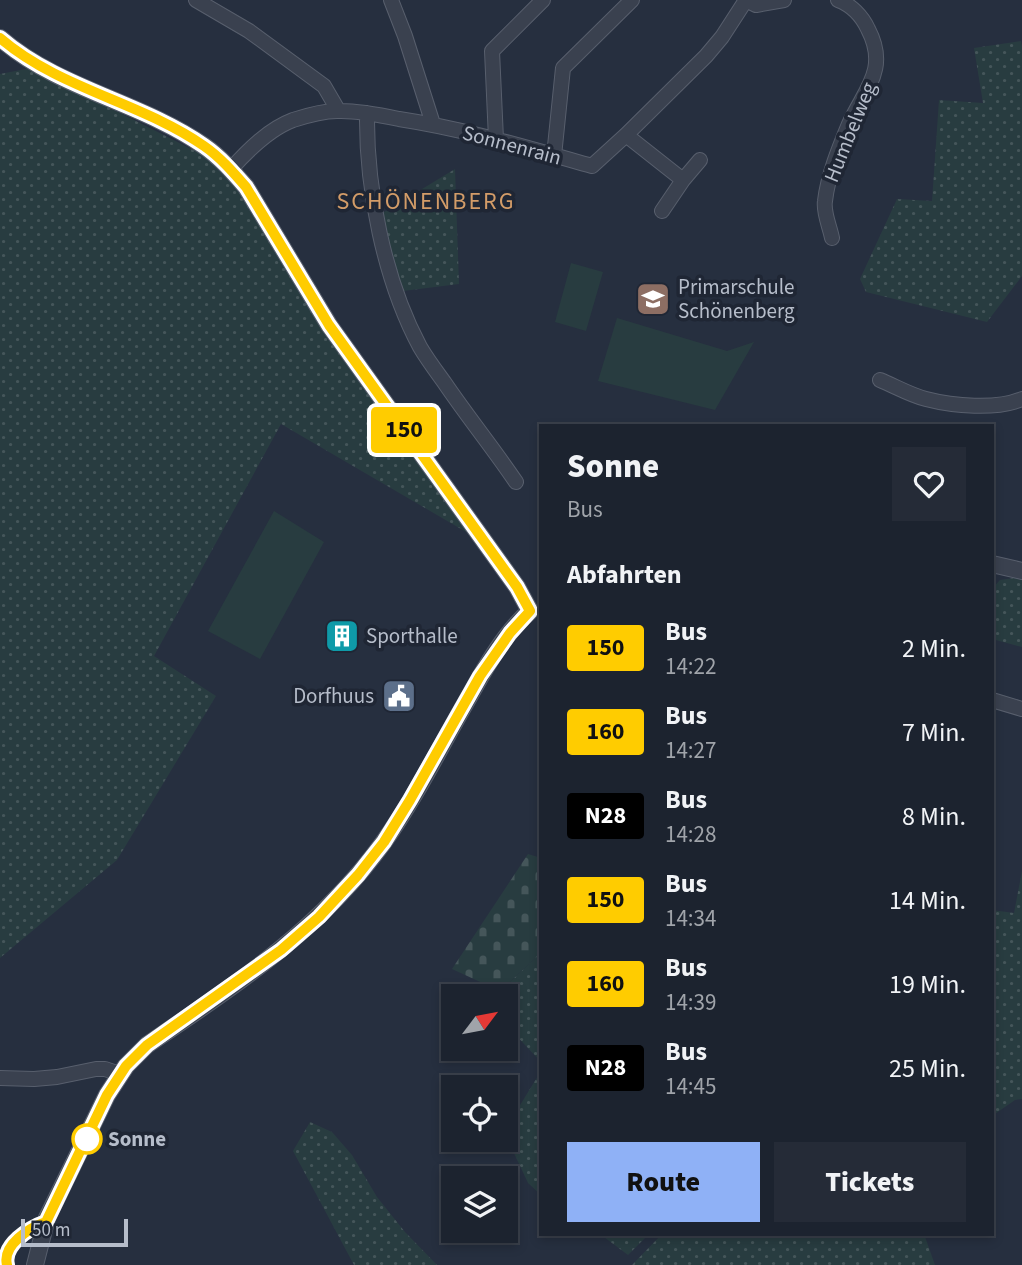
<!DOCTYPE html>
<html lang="de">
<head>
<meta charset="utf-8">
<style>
  :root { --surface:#1c232f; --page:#252b37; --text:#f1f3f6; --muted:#a0a4aa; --line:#3a404b; --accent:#8fb1f6 }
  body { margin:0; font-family:"Source Sans 3",sans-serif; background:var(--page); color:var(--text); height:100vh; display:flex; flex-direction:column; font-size:26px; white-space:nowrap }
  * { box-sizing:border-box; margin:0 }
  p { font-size:23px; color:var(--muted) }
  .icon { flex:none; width:38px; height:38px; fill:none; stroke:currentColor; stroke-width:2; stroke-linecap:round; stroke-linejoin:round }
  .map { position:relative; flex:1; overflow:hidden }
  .details { position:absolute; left:539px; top:424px; width:455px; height:812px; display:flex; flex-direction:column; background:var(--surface); border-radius:0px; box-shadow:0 4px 10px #0003,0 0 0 2px var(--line) }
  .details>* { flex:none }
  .badge { padding:0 14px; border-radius:5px; font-size:24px; line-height:46px }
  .needle { width:46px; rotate:58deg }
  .tools { position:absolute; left:441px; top:984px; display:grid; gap:14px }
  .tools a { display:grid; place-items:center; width:77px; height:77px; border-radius:0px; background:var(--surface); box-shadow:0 4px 10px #0003,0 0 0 2px var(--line); font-size:35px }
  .scale { position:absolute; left:21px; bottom:18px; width:107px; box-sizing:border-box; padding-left:7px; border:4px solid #b6bdca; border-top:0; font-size:19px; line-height:24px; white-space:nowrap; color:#b6bdca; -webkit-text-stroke:5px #1f2634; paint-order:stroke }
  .map>.badge { position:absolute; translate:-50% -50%; box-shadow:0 0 0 4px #fff }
  h2 { padding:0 28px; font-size:26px; line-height:63px }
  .round { display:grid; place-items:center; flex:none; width:74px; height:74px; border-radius:0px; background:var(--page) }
  .headline { display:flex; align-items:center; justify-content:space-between; height:119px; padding:0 28px }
  h1 { font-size:33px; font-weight:800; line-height:52px }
  .primary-button { display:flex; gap:14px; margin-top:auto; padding:14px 28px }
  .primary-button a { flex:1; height:80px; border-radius:0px; background:var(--accent); color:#111; font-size:28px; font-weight:800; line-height:80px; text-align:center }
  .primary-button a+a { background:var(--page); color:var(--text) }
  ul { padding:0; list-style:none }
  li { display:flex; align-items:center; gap:21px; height:84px; padding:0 28px }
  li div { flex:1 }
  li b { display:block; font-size:26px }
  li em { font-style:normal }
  li .badge { min-width:77px; font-weight:700; text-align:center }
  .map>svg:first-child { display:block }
</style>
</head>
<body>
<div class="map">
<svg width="1022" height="1265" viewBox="0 0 1022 1265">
  <defs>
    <pattern id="grass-dots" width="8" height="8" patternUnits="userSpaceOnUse" patternTransform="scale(1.75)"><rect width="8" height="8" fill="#283c40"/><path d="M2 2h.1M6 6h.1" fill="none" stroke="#45565a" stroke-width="1.8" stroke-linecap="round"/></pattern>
    <pattern id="cemetery-stones" width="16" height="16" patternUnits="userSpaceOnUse" patternTransform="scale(1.75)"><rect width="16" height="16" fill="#283c40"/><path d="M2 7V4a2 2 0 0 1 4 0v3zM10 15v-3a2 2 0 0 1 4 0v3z" fill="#45565a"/></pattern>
  </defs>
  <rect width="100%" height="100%" fill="#262f3f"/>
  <!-- grass -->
  <path fill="url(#grass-dots)" d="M1021 41 1022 46V276L987 322 866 292 860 279 897 199 932 201 939 100 983 103 974 48Z
    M31 68 231 169 485 543 281 424 154 656 216 696 117 860 0 958V74Z
    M455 169 459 284 403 291 381 214Z
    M1014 578 1022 580V647L992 639V589L1000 580Z
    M1022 871V1099L1015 1100 992 1116V910L1014 913Z
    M541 953V1062L506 1025V996H496L500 991Z
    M541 1071V1195L528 1183 506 1136V1128Z
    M310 1122 332 1132 352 1155 377 1197 405 1232 437 1265H354L293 1151Z
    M600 1234H649L628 1255Z
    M662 1234H924L935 1265H632Z"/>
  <!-- cemetery -->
  <path fill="url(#cemetery-stones)" d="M528 854 541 858V953L500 991 452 969Z"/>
  <!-- garden -->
  <path fill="#283c40" d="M571 263 603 272 586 331 555 322Z
    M617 318 727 351 754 342 715 410 598 381Z
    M274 511 324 542 260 659 208 631Z"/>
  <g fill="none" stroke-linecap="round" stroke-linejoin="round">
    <!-- minor casing -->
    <g stroke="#585f6d" stroke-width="16">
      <path id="minor" d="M196 0 249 31 324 86 338 110
        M391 0 405 36 433 124
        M746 0 756 5 784 0
        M367 113C366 188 384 280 420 347 427 359 436 371 444 382 467 416 493 448 516 482
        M626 135 683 180 700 160
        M496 139 492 51 543 0
        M554 156 563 68 632 0
        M231 169C248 150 269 129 293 120 308 115 325 110 341 111 360 111 380 115 399 119 465 129 528 148 592 166L626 135 706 56 722 37 746 0
        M662 211 683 180
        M832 238C830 227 823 212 825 201 828 175 839 148 849 124 865 89 889 69 868 29 862 16 851 5 838 0
        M880 380C895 386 910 395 926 399 953 406 996 410 1022 399
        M992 700 1022 709
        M0 1078 34 1079 57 1077 96 1069H105L120 1074"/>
    </g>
    <!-- tertiary casing -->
    <g stroke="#585f6d" stroke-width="18">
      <path id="tertiary" d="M0 38C58 89 141 102 204 146 220 157 233 172 246 187L329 325 517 587 530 611
        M992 564 1022 571
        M35 1265 47 1218 107 1095 126 1066 147 1045C234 986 321 929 383 843 416 797 441 745 469 697 485 668 505 632 530 611"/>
    </g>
    <!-- minor -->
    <use href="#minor" stroke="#3a414f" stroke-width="14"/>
    <!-- tertiary -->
    <use href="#tertiary" stroke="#3a414f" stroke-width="16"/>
  </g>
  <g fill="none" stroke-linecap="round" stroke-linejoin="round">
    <!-- line casing -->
    <g stroke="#fff" stroke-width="16">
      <path id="line" d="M0 38C59 89 141 102 204 146 220 157 233 172 246 187L329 325 517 587 530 611 510 633 480 676 410 800 384 842 358 875 319 917 281 950 147 1045 126 1066 107 1095 46 1222C29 1228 2 1245 7 1265"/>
    </g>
    <!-- line -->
    <use href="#line" stroke="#fc0" stroke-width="10"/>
  </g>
  <!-- icons -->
  <defs>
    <g id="school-square" transform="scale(1.75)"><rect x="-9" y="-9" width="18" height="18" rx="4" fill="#8d6e63" stroke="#1f2634"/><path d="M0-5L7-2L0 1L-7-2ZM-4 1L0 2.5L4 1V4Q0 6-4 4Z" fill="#fff"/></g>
    <g id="building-square" transform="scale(1.75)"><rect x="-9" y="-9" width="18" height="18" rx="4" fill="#0f9aa8" stroke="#1f2634"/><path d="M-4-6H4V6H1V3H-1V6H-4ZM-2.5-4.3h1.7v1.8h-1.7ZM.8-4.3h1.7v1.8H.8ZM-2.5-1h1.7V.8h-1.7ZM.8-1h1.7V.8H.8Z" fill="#fff"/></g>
    <g id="civic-square" transform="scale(1.75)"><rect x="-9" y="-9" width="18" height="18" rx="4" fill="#5c6f8a" stroke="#1f2634"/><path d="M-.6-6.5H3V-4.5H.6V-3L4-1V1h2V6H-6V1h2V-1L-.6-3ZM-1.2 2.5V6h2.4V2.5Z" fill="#fff"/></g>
  </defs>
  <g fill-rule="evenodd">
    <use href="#school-square" x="653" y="299"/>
    <use href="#building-square" x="342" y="636"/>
    <use href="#civic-square" x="399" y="696"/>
  </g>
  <!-- markers -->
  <circle fill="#fff" stroke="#fc0" stroke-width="3.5" cx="87" cy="1139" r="14"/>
  <g text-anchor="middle" stroke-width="7" stroke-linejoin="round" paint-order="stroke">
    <!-- street labels -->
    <g font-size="21" fill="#b6bdca" stroke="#1f2634">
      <text transform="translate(850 132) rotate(-68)" y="7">Humbelweg</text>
      <text transform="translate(512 145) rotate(15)" y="7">Sonnenrain</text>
    </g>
    <!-- poi labels -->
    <g font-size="21" fill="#b6bdca" stroke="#1f2634" text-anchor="start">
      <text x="678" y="294">Primarschule<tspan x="678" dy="24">Schönenberg</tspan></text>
      <text x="366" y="643">Sporthalle</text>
      <text x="374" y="703" text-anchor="end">Dorfhuus</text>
    </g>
    <!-- stop labels -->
    <g font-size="21" font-weight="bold" fill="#b6bdca" stroke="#1f2634" text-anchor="start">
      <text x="108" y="1146">Sonne</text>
    </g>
    <!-- quarter labels -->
    <g font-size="24" letter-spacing="2" fill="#d39c68" stroke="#1f2634">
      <text x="426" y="209">SCHÖNENBERG</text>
    </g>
  </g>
</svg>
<div class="tools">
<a><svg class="needle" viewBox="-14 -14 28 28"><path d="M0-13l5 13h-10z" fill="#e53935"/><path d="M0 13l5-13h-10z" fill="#a0a4aa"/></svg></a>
<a><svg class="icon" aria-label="locate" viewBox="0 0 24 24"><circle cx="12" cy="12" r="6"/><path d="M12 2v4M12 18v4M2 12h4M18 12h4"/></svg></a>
<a><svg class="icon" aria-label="layers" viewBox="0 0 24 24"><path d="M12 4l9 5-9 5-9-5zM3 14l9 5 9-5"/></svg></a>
</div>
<div class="scale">50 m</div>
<b class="badge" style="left:404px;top:430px;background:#fc0;color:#111">150</b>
<section class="details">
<div class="headline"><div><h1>Sonne</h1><p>Bus</p></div><a class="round"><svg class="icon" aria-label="heart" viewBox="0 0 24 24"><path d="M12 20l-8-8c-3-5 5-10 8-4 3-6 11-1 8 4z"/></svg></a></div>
<h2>Abfahrten</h2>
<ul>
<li><span class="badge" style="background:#fc0;color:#111">150</span><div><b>Bus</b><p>14:22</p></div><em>2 Min.</em></li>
<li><span class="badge" style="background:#fc0;color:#111">160</span><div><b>Bus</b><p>14:27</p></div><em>7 Min.</em></li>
<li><span class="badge" style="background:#000;color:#fff">N28</span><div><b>Bus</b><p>14:28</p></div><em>8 Min.</em></li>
<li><span class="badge" style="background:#fc0;color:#111">150</span><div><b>Bus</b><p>14:34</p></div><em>14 Min.</em></li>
<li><span class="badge" style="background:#fc0;color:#111">160</span><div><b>Bus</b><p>14:39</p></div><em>19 Min.</em></li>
<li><span class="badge" style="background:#000;color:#fff">N28</span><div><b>Bus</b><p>14:45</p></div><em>25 Min.</em></li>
</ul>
<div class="primary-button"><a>Route</a><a>Tickets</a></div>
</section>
</div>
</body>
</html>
